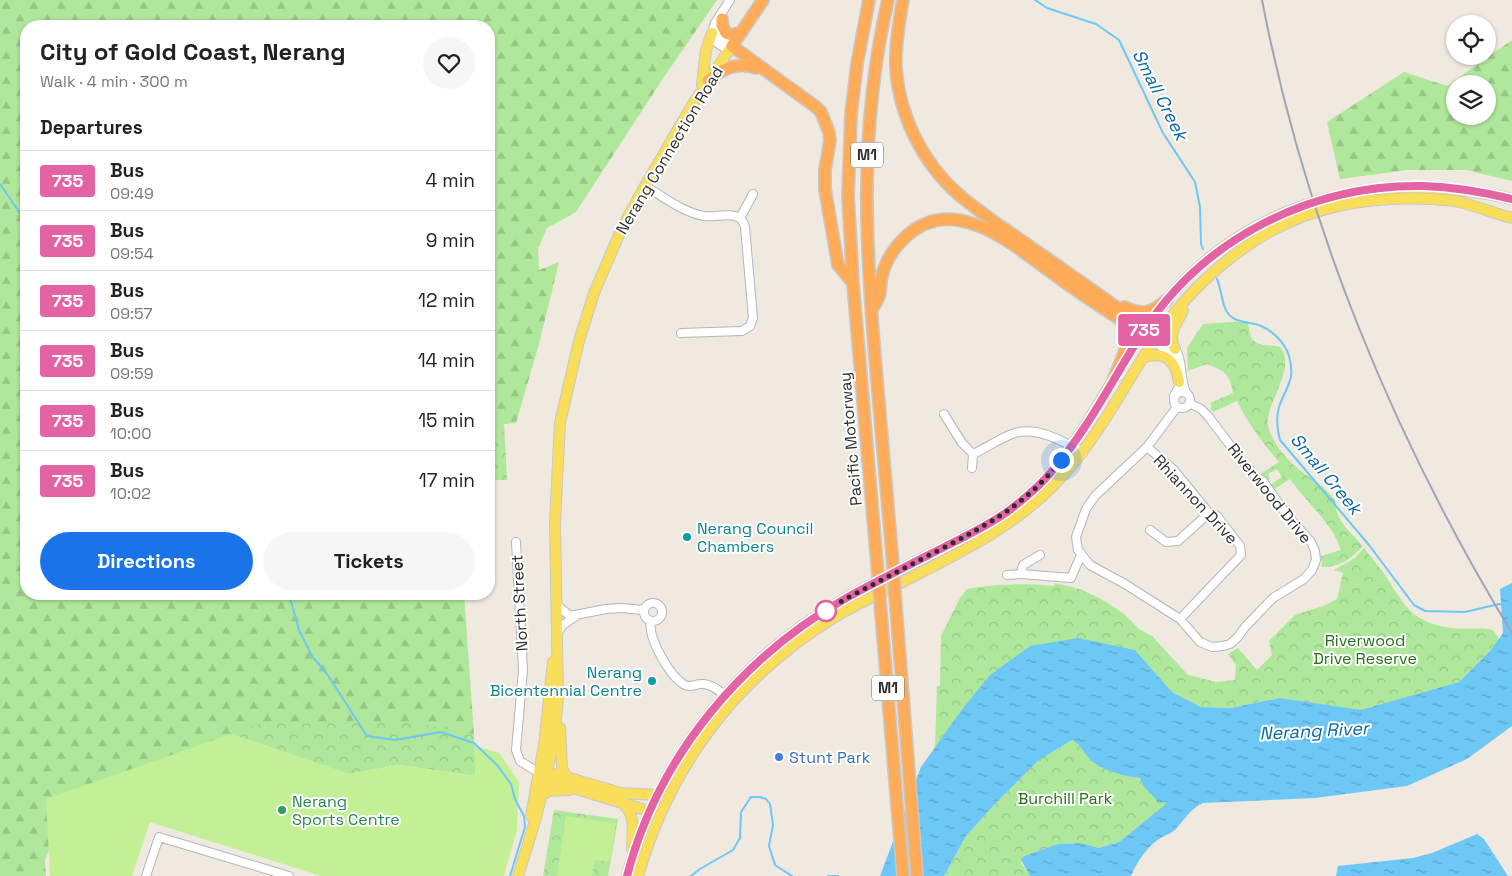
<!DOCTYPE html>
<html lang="en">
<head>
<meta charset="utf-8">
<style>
  :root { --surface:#fff; --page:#f6f6f6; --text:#222; --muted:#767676; --line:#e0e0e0; --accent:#1a73e8 }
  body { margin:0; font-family:"Space Grotesk",sans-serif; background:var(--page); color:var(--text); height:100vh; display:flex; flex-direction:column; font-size:19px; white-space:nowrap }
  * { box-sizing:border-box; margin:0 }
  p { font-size:16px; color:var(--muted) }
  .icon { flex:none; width:28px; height:28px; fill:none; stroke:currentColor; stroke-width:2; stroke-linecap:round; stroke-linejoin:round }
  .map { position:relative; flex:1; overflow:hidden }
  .panel { position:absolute; left:20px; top:20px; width:475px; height:580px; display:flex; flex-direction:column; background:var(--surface); border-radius:20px; box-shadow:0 1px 4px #0004 }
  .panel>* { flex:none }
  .badge { padding:0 10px; border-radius:4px; font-size:18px; line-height:32px }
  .tools { position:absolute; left:1446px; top:15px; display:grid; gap:10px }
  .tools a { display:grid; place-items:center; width:50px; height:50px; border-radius:50%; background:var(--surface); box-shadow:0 1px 4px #0004; font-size:25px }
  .you { position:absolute; width:25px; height:25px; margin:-12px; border:4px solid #fff; border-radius:50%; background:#1a73e8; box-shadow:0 0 0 8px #1a73e833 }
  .map>.badge { position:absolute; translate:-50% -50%; box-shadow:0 0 0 2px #fff }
  h2 { padding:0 20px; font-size:19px; line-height:45px }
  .round { display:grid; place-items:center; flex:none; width:52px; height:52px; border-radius:26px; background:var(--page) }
  .overview { display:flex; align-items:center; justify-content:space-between; height:85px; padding:0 20px }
  h1 { font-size:24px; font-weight:800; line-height:38px }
  .button { display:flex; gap:10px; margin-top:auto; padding:10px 20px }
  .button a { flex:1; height:58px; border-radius:30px; background:var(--accent); color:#fff; font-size:20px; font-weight:800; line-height:58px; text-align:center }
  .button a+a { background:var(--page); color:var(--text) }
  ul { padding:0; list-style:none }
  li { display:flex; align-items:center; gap:15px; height:60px; padding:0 20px; border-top:1px solid var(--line) }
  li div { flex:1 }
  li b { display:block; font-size:19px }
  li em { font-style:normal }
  li .badge { min-width:55px; font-weight:700; text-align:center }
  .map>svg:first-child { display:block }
</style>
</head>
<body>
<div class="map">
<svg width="1512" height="876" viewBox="0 0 1512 876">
  <defs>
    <pattern id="forest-firs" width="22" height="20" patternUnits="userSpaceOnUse" patternTransform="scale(1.25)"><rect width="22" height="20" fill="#afe89a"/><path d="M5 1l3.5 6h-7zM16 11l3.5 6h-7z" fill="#97c785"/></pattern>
    <pattern id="park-crowns" width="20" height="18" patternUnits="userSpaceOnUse" patternTransform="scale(1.25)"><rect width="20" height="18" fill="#afe89a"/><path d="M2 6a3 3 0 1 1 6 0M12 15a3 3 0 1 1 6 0" fill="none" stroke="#97c785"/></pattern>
    <pattern id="water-ripples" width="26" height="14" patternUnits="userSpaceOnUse" patternTransform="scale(1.25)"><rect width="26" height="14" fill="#6ec8f5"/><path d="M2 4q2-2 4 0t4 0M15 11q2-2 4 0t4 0" fill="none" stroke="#5ba3c7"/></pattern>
  </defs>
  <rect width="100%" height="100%" fill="#efe9df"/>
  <!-- forest -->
  <path fill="url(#forest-firs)" fill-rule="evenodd" d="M0 0H717L662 80 576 212 547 228 538 248 539 270 559 262 539 344 516 423 489 425V26H26V594H464L474 735 451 741 266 729 217 741 62 816 45 860 46 876H0Z
    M1512 40V181L1466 170H1407L1340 179 1327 122 1404 72 1447 86ZM1455 84H1488V116H1455Z"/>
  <!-- park -->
  <path fill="url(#park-crowns)" d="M1247 321C1249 326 1249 332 1251 337 1257 348 1271 344 1280 347 1298 366 1264 406 1268 426 1273 446 1291 465 1308 476 1317 483 1327 489 1334 499 1337 503 1335 508 1337 513 1342 526 1354 536 1363 546 1350 559 1341 567 1322 567L1321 556 1341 550C1333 524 1306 502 1290 479L1273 490 1270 485 1282 477 1277 469 1268 474 1270 479 1267 481 1259 475 1279 462C1263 443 1248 424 1237 401L1213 412 1210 408 1212 407 1210 403 1233 393C1230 373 1224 371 1207 364L1188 371 1187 348 1203 324Z
    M504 423 507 480H489V424Z
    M1364 548C1370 556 1377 564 1383 572 1404 603 1409 622 1451 628 1465 630 1479 627 1493 630L1499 639 1491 650 1459 682 1361 711 1280 698 1230 708 1201 707 1172 692 1134 650 960 712 935 748 937 686H940L941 636 960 598 967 589C996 584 1024 583 1054 586L1055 583 1080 589 1101 599 1123 613 1139 629 1153 637 1188 675 1216 682 1235 680 1236 665 1228 654 1238 648 1257 670 1272 655 1269 641 1295 615 1323 606 1337 599 1343 573 1334 570 1355 558Z
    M417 723 474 735 476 776 399 765 349 774 231 734 260 724Z
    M1072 740C1083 747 1080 748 1088 757 1098 770 1125 777 1140 778 1142 789 1153 792 1158 802H1166V805L1119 842 1099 848 1081 843 1058 844 1024 856 1021 863 1030 876H944L966 836 996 803 1039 760Z
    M554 810 618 819 608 876H543Z"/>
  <!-- pitch -->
  <path fill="#c3ef95" d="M231 734 349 774 399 765 475 776V746L499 753 519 782 517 830 504 876H321L150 822 132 876H50L46 799Z
    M566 816 616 823 610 862 595 860 592 876H557Z"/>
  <!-- water -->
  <path fill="url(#water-ripples)" d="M1512 583V726L1467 759 1407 786 1315 798 1203 803C1190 809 1185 819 1176 829 1172 833 1164 836 1159 839 1146 848 1137 862 1131 876H1030L1021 860 1024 856 1058 844 1081 843 1099 848 1119 842 1166 804V802L1158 803C1153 793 1142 789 1140 778 1125 777 1098 770 1088 757 1080 748 1083 747 1072 740L1039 760 996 803 966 836 944 876H880L921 767 960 712 990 675 1030 646 1078 638 1135 650 1172 692 1201 707 1230 708 1280 698 1361 710 1459 682 1491 650 1503 633 1500 589Z
    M1477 834 1484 839 1508 876H1336L1338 866 1413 858 1432 853Z"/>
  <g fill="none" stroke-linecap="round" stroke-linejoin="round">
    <!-- stream -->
    <path stroke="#6ec8f5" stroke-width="2" d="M1035 0 1047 8 1096 24 1119 40 1163 133 1195 182 1200 207 1201 244 1203 249
      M0 184 26 222
      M1217 279C1221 288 1222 305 1227 312 1235 324 1249 321 1261 326 1273 331 1285 343 1289 356 1296 381 1286 386 1279 407 1276 418 1277 429 1280 440L1369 545 1414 605 1425 611 1465 612 1499 604 1504 605
      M289 594 299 630 312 656 327 674 367 736 395 740 441 732 474 743 497 765 511 784 515 799 524 816 525 827 510 876
      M691 876 700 869 733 850 740 838 741 812 751 797H760L766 799 770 804 773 825 769 846 775 865 792 876
      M828 876H838"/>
    <!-- minor casing -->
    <g stroke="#b3b5c1" stroke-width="10">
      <path id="minor" d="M721 22 719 28V35L732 46
        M729 51 717 43 712 33 715 23 730 0
        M645 186C664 197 682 212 704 216 719 218 740 208 745 227L753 318 750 326 742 331 681 333
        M740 218 753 194
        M1158 335C1189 353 1176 366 1186 393
        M1154 341 1170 353 1177 365
        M1174 400a8 8 0 1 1 16 0a8 8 0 1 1-16 0Z
        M1174 396 1179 387V379
        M1177 407 1147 447 1095 496 1086 509 1076 537 1078 550 1090 565 1125 584 1180 619 1200 642 1212 647 1223 646 1230 644 1238 637 1245 627 1273 598 1304 579 1312 570 1316 560 1315 551 1311 542 1286 514 1263 481 1256 477 1242 461 1208 416 1201 409 1189 403
        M944 414 962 443 973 454C986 448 999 439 1012 434 1035 425 1064 441 1083 453
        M1147 447 1173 469 1209 513 1217 516 1240 546 1241 555 1180 619
        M972 468 973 454
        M1150 530 1166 542 1178 541 1209 513
        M516 542 523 670 516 750 520 761 539 773
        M1021 574 1023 565 1040 555
        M1007 575 1021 574 1071 578 1081 555
        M644 612a9 9 0 1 1 18 0a9 9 0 1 1-18 0Z
        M557 605 570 616 606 609 621 608 643 610
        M651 621C647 637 670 677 685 685 691 688 695 684 701 684 711 683 721 692 728 698
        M556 635 563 625 576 616
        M146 876 159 837 289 876"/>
    </g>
    <!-- major casing -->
    <g stroke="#c8c8c8" stroke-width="12">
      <path id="major" d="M702 85 706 50 712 33
        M1175 349C1167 336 1177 322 1183 311
        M1145 357C1166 351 1176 362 1179 382
        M560 728 562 768 566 777
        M541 773 559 775 621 793 657 795
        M541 775 556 783 649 811
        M542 795 549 791 569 790
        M624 805C636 815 632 834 632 849
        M531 816 544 745 553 662
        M518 876 536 818 554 740 558 698 555 522 560 423 579 341 594 293 622 228 645 186 694 102 732 46
        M627 876C659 757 740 657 848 597 883 578 919 560 954 542 974 532 994 522 1011 509 1025 498 1040 486 1051 472 1089 429 1113 374 1146 327 1233 203 1368 166 1512 199
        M638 876C671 763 737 676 838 615 855 605 873 597 891 588 946 559 1006 533 1051 488 1099 440 1124 383 1162 329 1190 290 1229 254 1271 231 1320 204 1377 196 1432 199 1439 200 1448 200 1455 201 1474 205 1493 213 1512 218"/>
    </g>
    <!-- highway casing -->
    <g stroke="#c8c8c8" stroke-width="14">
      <path id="highway" d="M763 0 732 46 816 107 821 112 829 132 830 141 825 170V189L838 265 853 283
        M869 0 857 64 851 115 848 196 853 283 877 563
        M888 0C859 127 865 241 876 369 881 430 887 492 892 554
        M903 0C899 22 895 45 896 68 899 115 922 162 958 194 979 212 1002 227 1025 243 1065 271 1106 299 1145 328
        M722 19V25L726 33 732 35 742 32
        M708 81C722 69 737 61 756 68
        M1124 307C1144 316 1151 313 1167 300
        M872 309C874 305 878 301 879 296 881 291 880 286 881 281 883 268 889 256 897 246 948 184 1013 245 1059 278 1085 297 1112 314 1138 331
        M1114 378C1120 362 1135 337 1123 321
        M896 607 917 876
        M881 613 903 876"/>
    </g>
    <!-- minor -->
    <use href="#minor" stroke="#fff" stroke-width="8"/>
    <!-- major -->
    <use href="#major" stroke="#f8de5b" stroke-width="10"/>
    <!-- highway -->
    <use href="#highway" stroke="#ffac5a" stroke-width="11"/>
    <!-- rail -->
    <path stroke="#a1a3b8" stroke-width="2" d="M1262 0C1305 224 1394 439 1512 633"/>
    <!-- highway-bridge casing -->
    <g stroke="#c8c8c8" stroke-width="14" stroke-linecap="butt">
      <path id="highway-bridge" d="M892 554 896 607
        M877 563 881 613"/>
    </g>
    <!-- highway-bridge -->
    <use href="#highway-bridge" stroke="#ffac5a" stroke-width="11"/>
  </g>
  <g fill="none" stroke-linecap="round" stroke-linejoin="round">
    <!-- line casing -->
    <g stroke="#fff" stroke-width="11">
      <path id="line" d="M627 876C658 757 741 657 848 597 883 578 919 560 954 542 974 532 994 522 1011 509 1025 498 1040 486 1051 472 1088 430 1113 378 1143 332 1204 238 1312 184 1423 186 1453 187 1483 192 1512 199"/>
    </g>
    <!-- line -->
    <use href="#line" stroke="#e463a4" stroke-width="8"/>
    <!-- walk -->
    <path stroke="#2d2d2d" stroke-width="5" stroke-dasharray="0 9" d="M826 611 847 598C878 582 908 566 939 550 987 525 1027 504 1061 460"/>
  </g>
  <!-- markers -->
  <g fill="#0f9aa8" stroke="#fff" stroke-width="2">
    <circle cx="687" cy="537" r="5"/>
    <circle cx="652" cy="681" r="5"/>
  </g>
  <circle fill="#fff" stroke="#e463a4" stroke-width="2.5" cx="826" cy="611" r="10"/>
  <circle fill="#3f7fe0" stroke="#fff" stroke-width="2" cx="779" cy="757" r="5"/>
  <circle fill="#2e9e5b" stroke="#fff" stroke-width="2" cx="282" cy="810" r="5"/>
  <g text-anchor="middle" stroke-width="4" stroke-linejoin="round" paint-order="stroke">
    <!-- shield labels -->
    <g fill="#fff" stroke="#6c6c6c" stroke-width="1">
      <rect x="851" y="142.5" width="32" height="25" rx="4"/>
      <rect x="872" y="675.5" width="32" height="25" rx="4"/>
    </g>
    <g font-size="15" font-weight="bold" fill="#2d2d2d">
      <text x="867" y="160">M1</text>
      <text x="888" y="693">M1</text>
    </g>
    <!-- street labels -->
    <g font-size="16" fill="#2d2d2d" stroke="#fff">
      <text transform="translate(669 150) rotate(-59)" y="6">Nerang Connection Road</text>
      <text transform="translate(850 439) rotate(-95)" y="6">Pacific Motorway</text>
      <text transform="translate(1270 493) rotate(51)" y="6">Riverwood Drive</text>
      <text transform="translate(1196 499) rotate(47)" y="6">Rhiannon Drive</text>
      <text transform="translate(519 603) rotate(-93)" y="6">North Street</text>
    </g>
    <!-- culture labels -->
    <g font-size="16" fill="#0d838f" stroke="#fff" text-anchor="start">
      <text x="697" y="534">Nerang Council<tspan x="697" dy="18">Chambers</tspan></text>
      <text x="642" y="678" text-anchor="end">Nerang<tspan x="642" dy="18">Bicentennial Centre</tspan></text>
    </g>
    <!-- park labels -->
    <g font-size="16" fill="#247017" stroke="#fff">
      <text x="1365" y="646">Riverwood<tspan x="1365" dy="18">Drive Reserve</tspan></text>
      <text x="1065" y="804">Burchill Park</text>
    </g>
    <!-- shop labels -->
    <g font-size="16" fill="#366cbe" stroke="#fff" text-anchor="start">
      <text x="789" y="763">Stunt Park</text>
    </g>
    <!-- leisure labels -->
    <g font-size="16" fill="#27864d" stroke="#fff" text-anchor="start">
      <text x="292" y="807">Nerang<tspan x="292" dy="18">Sports Centre</tspan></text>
    </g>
    <!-- water labels -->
    <g font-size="18" font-style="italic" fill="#0766a8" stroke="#fff">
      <text transform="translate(1160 95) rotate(63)" y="6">Small Creek</text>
      <text transform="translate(1326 474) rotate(50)" y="6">Small Creek</text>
      <text transform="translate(1314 731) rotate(-3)" y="6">Nerang River</text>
    </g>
  </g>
</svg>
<div class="tools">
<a><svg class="icon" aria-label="locate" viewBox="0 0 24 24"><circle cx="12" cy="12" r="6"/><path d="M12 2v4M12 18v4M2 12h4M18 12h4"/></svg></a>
<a><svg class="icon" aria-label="layers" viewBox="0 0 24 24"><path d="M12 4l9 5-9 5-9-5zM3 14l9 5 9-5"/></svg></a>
</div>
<div class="you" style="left:1061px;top:460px"></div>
<b class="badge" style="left:1144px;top:330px;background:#e463a4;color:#fff">735</b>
<section class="panel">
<div class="overview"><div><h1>City of Gold Coast, Nerang</h1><p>Walk · 4 min · 300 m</p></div><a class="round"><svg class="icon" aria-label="heart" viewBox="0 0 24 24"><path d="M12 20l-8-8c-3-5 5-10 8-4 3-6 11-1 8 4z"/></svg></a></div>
<h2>Departures</h2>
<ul>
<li><span class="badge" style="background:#e463a4;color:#fff">735</span><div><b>Bus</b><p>09:49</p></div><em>4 min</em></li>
<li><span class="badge" style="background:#e463a4;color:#fff">735</span><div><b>Bus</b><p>09:54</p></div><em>9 min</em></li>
<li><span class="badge" style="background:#e463a4;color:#fff">735</span><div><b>Bus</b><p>09:57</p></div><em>12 min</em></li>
<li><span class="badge" style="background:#e463a4;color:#fff">735</span><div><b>Bus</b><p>09:59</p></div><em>14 min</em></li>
<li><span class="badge" style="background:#e463a4;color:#fff">735</span><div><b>Bus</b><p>10:00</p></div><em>15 min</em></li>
<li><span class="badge" style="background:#e463a4;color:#fff">735</span><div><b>Bus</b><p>10:02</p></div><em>17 min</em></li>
</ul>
<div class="button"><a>Directions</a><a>Tickets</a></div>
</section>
</div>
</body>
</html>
